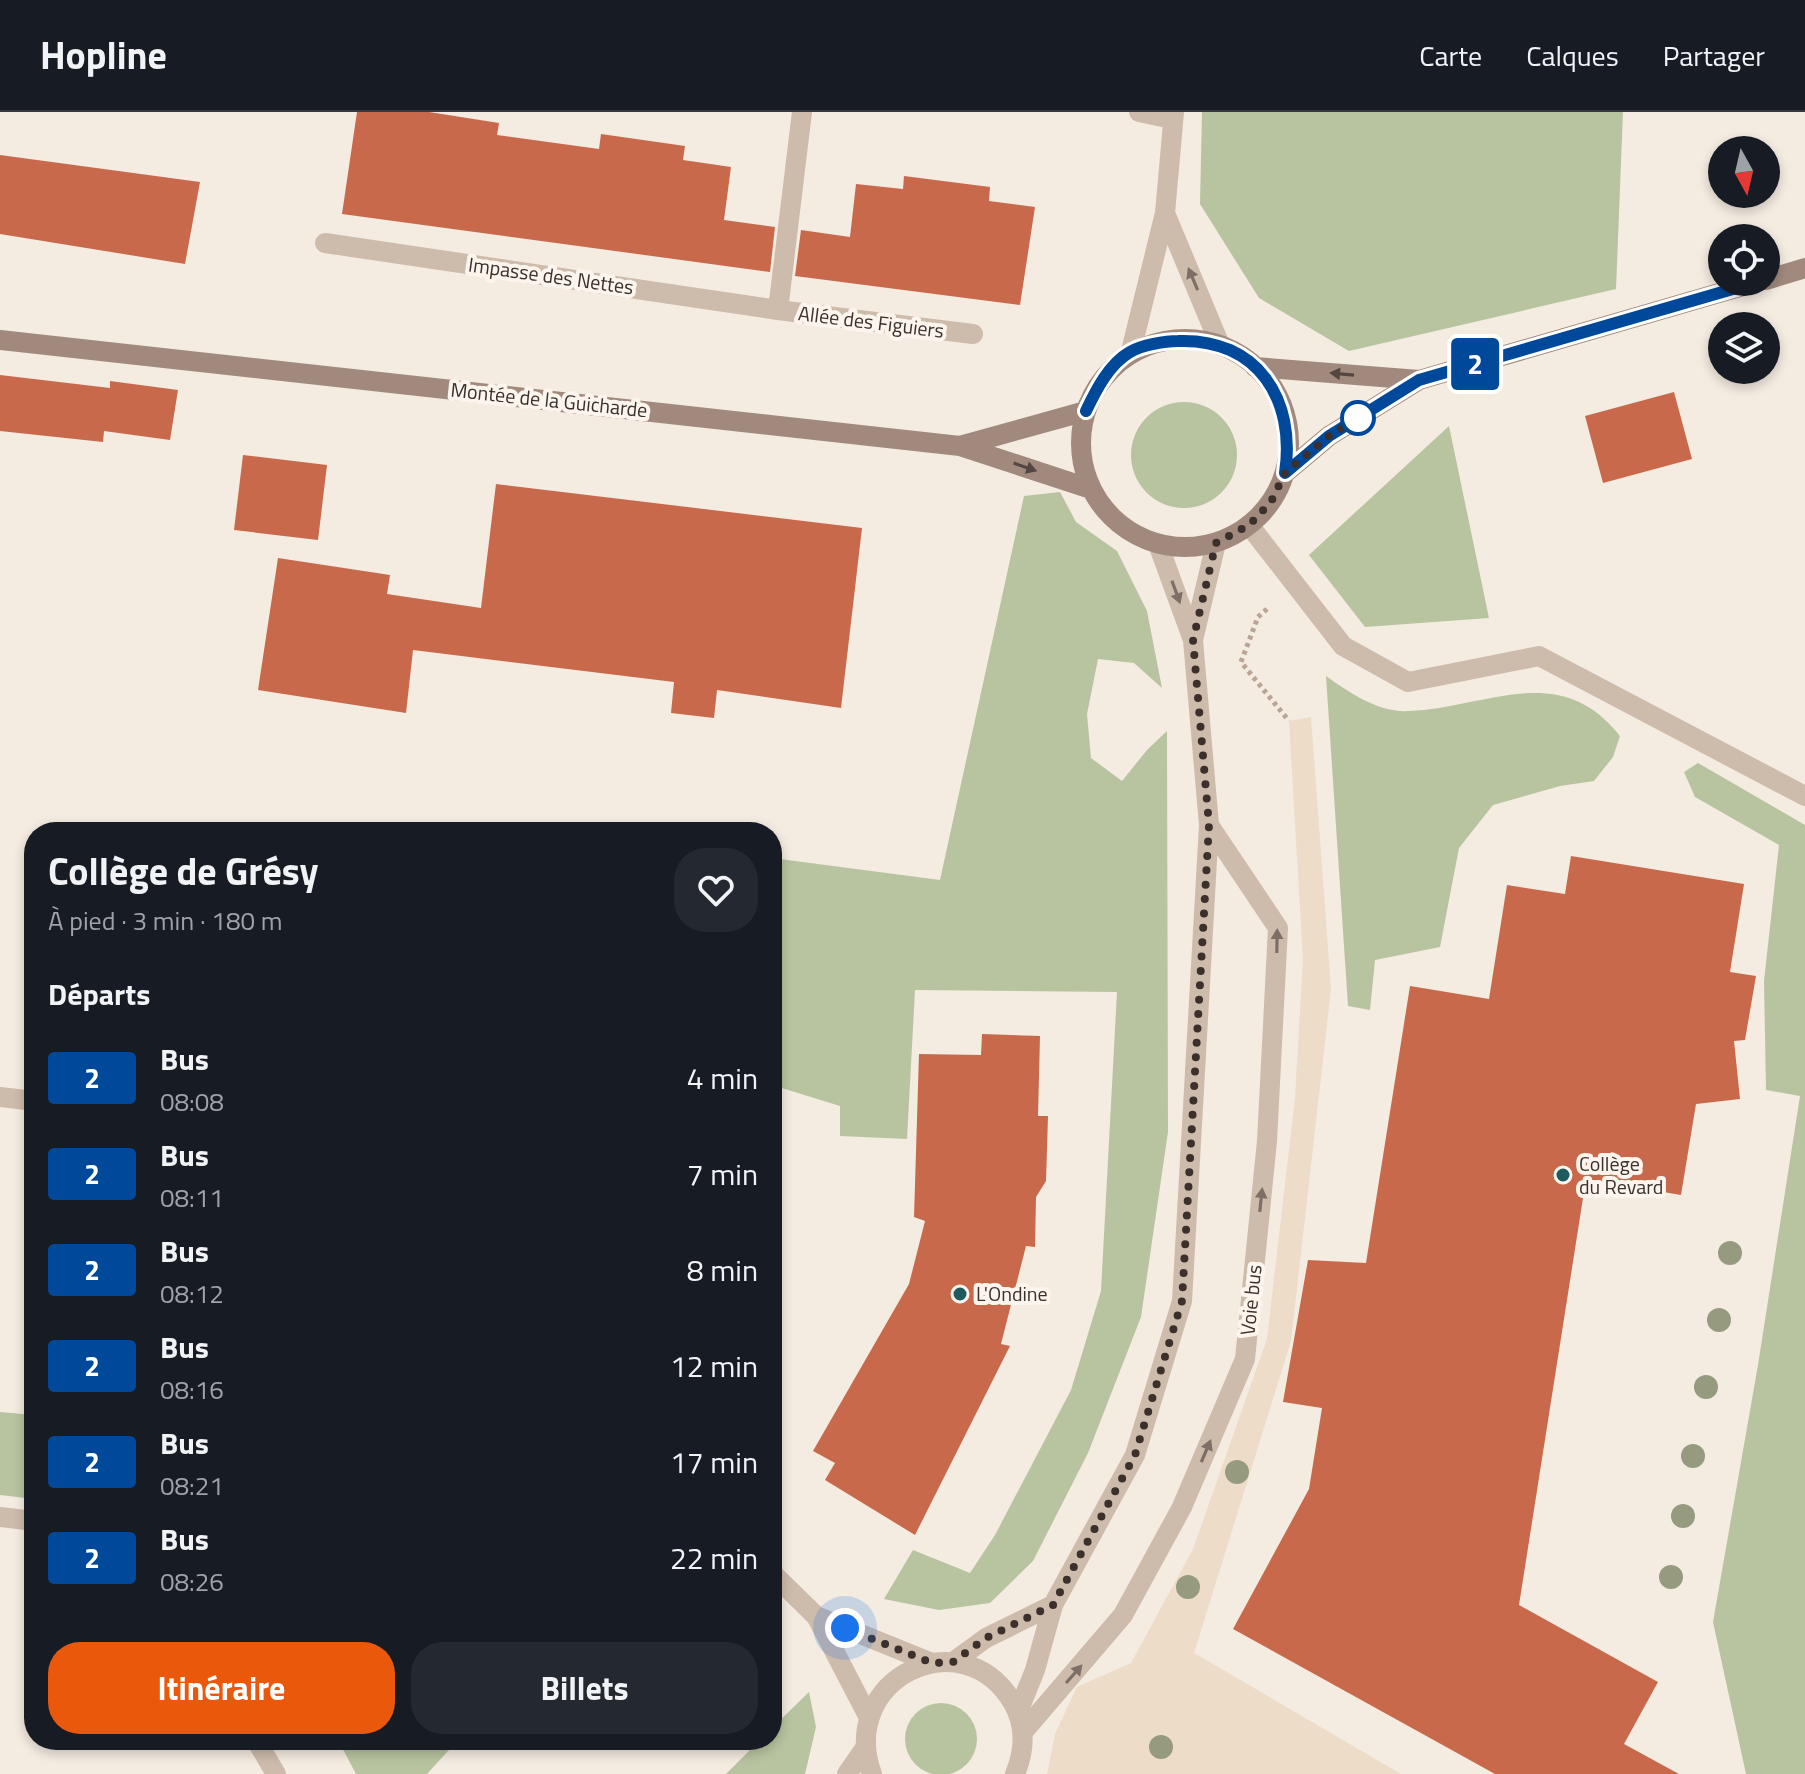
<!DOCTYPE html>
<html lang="fr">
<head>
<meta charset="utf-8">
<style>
  :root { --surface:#171b24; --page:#242831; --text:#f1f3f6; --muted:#9ea1a6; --line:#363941; --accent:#ea580c }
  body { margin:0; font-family:"Titillium Web",sans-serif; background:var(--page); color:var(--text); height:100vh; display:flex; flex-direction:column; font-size:30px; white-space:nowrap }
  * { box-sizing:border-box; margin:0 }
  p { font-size:26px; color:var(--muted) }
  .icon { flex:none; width:44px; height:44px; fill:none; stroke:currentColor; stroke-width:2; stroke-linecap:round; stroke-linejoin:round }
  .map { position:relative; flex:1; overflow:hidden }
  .panel { position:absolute; left:24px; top:710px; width:758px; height:928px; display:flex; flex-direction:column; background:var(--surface); border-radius:32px; box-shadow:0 4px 12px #0003 }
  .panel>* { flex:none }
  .badge { padding:0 16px; border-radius:6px; font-size:28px; line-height:52px }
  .needle { width:52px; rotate:172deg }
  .buttons { position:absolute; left:1708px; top:24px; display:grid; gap:16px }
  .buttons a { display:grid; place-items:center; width:72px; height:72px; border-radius:50%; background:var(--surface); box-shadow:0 4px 12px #0003; font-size:40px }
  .you { position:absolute; width:40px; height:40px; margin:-20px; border:6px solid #fff; border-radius:50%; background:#1a73e8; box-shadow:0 0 0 12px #1a73e833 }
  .map>.badge { position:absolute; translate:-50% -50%; box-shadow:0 0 0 4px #fff }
  h2 { padding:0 24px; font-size:30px; line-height:72px }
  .round { display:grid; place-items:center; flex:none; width:84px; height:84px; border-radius:32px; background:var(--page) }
  .headline { display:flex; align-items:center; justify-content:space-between; height:136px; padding:0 24px }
  h1 { font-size:38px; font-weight:700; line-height:60px }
  .cta { display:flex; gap:16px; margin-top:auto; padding:16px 24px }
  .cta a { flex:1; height:92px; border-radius:32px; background:var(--accent); color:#fff; font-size:32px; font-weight:700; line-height:92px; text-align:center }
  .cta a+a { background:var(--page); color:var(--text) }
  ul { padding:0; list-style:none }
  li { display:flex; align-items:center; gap:24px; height:96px; padding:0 24px }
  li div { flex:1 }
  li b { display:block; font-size:30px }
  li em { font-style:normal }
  li .badge { min-width:88px; font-weight:700; text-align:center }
  header { display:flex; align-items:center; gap:48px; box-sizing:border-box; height:112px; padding:0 40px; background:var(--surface); border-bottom:2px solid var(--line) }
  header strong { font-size:38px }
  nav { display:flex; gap:44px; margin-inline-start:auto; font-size:28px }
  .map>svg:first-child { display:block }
</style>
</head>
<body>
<header>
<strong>Hopline</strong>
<nav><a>Carte</a><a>Calques</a><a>Partager</a></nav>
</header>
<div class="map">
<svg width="1805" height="1662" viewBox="0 0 1805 1662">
  <rect width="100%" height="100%" fill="#f4ebe1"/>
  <!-- green -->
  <path fill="#b8c4a0" d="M1202 0H1623L1616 177 1349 239 1259 186 1200 92Z
    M1131 343a53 53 0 1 1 106 0a53 53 0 1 1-106 0Z
    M1449 314 1489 506 1365 515 1309 443Z
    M1060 380 1076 410 1117 439 1147 499 1162 576 1134 551 1098 547 1087 602 1091 646 1122 669 1147 638 1167 619 1168 1020 1141 1205 1088 1341 1033 1449 990 1491 939 1498 884 1487 913 1438 970 1461 995 1423 1071 1278 1101 1179 1117 880 915 878 907 1027 840 1024V994L772 973V746L940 768 1024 384Z
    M1326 564C1350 581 1379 601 1409 599 1486 596 1560 547 1620 624L1613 645 1594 669 1560 674 1493 693 1459 736 1440 835 1375 848 1370 898 1348 894Z
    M1698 651 1805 713V1662H1746L1713 1510 1758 1253 1800 984 1766 978 1764 869 1779 733 1695 685 1684 660Z
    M0 1300 34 1303V1387L0 1383Z
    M809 1580 816 1615 805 1662H726L760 1628H772V1616Z
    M905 1627a36 36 0 1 1 72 0a36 36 0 1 1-72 0Z
    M338 1628H458L427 1662H356Z"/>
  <!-- plaza -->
  <path fill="#ecdcc8" d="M1311 605 1331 877 1291 1229 1194 1541 1401 1662H1047L1055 1622 1077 1575 1131 1551 1193 1437 1267 1227 1295 986 1303 847 1289 609Z"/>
  <!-- building -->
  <path fill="#c8694b" d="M357 0H429L499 11 497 23 599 37 601 22 685 34 683 48 731 55 724 108 775 115 770 160 342 102Z
    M0 43 200 70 185 152 0 122Z
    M904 64 990 75 989 89 1035 95 1020 193 795 164 801 118 850 125 856 72 903 77Z
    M0 263 110 276V269L178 278 170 328 104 319 103 330 0 319Z
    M1674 280 1692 347 1603 371 1585 304Z
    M243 343 327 353 318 428 234 418Z
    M496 372 862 416 841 596 717 578 714 606 671 601 674 570 413 538 406 601 258 578 278 446 390 463 387 482 481 496Z
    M1571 744 1744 772 1730 860 1756 864 1745 928 1734 929 1740 987 1696 992 1681 1083 1586 1067 1519 1493 1658 1570 1624 1632 1679 1662H1495L1233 1517 1309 1377 1322 1296 1283 1290 1308 1148 1366 1151 1410 874 1489 887 1507 773 1565 782Z
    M982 922 1040 924 1038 1004H1048L1046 1069 1036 1085 1035 1135 1026 1134 1001 1232 1010 1234 915 1423 825 1368 835 1351 813 1339 909 1172 925 1109 914 1105 919 942 981 943Z"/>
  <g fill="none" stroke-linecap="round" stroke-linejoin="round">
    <!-- path -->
    <path stroke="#b9a596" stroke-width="5" stroke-dasharray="4 4" stroke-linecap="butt" d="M1267 497 1258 505 1241 550 1289 609"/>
    <!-- service -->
    <path stroke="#cdbbac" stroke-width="20" d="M802 0 778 198 973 222
      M325 131 778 198
      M1249 413 1343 534 1408 570 1539 544 1805 684
      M0 1405 34 1409
      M1023 1620 1123 1503 1182 1395 1245 1247 1267 1029 1278 816 1209 713
      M256 1628 276 1662
      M847 1662 865 1636"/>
    <!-- minor -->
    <path stroke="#cdbbac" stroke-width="20" d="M1139 0 1172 7
      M1174 0 1165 101 1220 233
      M1131 239 1165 101
      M1193 528 1216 431
      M0 985 34 989
      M772 1461 816 1504 868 1604
      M816 1504 932 1551
      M953 1550 986 1526 1053 1493
      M1018 1600 1035 1558 1053 1493 1135 1343 1182 1189 1209 713 1193 528 1158 432
      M872 1662C837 1567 963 1505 1013 1591 1026 1614 1025 1638 1015 1662"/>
    <!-- secondary -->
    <path stroke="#a18a7d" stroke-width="20" d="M1766 168 1805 156
      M1081 331a104 104 0 1 1 208 0a104 104 0 1 1-208 0Z
      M0 228 960 334 1091 377
      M1255 255 1419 268
      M960 334 1086 299
      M1285 361 1329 324 1419 268 1757 170"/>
  </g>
  <!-- trees -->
  <g fill="#969b7f">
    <circle cx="1730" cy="1141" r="12"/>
    <circle cx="1719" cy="1208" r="12"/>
    <circle cx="1706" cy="1275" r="12"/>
    <circle cx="1693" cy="1344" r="12"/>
    <circle cx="1237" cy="1360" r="12"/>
    <circle cx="1683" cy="1404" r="12"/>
    <circle cx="1671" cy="1465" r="12"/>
    <circle cx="1188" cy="1475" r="12"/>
    <circle cx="1161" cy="1635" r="12"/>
  </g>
  <!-- one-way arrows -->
  <defs><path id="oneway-solid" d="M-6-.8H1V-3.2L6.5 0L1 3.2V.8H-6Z" transform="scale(2)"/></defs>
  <g fill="#7d6f65">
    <use href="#oneway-solid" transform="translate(1193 167) rotate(-113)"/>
    <use href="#oneway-solid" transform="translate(1176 480) rotate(70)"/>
    <use href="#oneway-solid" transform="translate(1277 829) rotate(-89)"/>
    <use href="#oneway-solid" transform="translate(1261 1088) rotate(-84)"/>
    <use href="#oneway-solid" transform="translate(1206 1339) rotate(-67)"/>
    <use href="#oneway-solid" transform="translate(1074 1562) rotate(-49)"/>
  </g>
  <g fill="#544640">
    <use href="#oneway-solid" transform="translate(1342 262) rotate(-175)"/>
    <use href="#oneway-solid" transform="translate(1025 355) rotate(19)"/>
  </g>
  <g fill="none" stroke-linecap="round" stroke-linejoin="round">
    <!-- line casing -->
    <g stroke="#fff" stroke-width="18">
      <path id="line" d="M1086 299C1096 278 1109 252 1130 240 1142 233 1165 229 1178 229 1258 226 1296 288 1285 361L1329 324 1419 268 1757 170"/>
    </g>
    <!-- line -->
    <use href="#line" stroke="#004899" stroke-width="12"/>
    <!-- walk -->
    <path stroke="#3b302b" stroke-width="8" stroke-dasharray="0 14.4" d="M845 1516 932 1551 953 1550 986 1526 1053 1493 1135 1343 1182 1189 1209 713 1193 528 1216 431 1249 413 1271 390 1285 361 1329 324 1358 306"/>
  </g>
  <!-- markers -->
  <circle fill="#fff" stroke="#004899" stroke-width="4" cx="1358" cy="306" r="16"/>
  <g fill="#1f5a5e" stroke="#fbf5ee" stroke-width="3">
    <circle cx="1563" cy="1063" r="8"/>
    <circle cx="960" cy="1182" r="8"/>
  </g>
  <g text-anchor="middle" stroke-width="8" stroke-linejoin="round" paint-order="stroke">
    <!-- street labels -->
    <g font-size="20" fill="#3b302b" stroke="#fbf5ee">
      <text transform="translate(551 164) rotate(8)" y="7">Impasse des Nettes</text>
      <text transform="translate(871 210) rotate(7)" y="7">Allée des Figuiers</text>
      <text transform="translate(549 288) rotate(6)" y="7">Montée de la Guicharde</text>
      <text transform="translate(1251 1188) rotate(-84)" y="7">Voie bus</text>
    </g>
    <!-- poi labels -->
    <g font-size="20" fill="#3b302b" stroke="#fbf5ee" text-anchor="start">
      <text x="1579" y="1059">Collège<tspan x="1579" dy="23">du Revard</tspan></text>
      <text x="976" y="1189">L'Ondine</text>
    </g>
  </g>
</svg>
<div class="buttons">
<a><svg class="needle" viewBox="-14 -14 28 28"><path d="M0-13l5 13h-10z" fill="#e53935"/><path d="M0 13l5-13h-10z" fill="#9ea1a6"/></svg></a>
<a><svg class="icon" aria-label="locate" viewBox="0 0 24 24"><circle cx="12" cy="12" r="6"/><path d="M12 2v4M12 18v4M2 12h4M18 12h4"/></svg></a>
<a><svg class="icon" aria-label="layers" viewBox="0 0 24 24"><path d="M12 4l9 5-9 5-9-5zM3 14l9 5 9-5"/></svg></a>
</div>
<div class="you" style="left:845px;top:1516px"></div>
<b class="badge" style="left:1475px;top:252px;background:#004899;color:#fff">2</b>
<section class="panel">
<div class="headline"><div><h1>Collège de Grésy</h1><p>À pied · 3 min · 180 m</p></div><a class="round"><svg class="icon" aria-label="heart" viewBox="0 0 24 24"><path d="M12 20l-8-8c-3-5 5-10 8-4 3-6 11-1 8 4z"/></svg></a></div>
<h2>Départs</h2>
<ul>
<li><span class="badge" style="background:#004899;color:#fff">2</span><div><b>Bus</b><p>08:08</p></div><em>4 min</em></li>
<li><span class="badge" style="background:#004899;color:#fff">2</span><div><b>Bus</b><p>08:11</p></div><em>7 min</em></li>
<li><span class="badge" style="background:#004899;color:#fff">2</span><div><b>Bus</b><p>08:12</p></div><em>8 min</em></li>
<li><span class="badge" style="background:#004899;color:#fff">2</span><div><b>Bus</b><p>08:16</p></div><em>12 min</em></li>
<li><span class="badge" style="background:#004899;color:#fff">2</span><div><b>Bus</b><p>08:21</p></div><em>17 min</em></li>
<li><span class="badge" style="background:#004899;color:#fff">2</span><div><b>Bus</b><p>08:26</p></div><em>22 min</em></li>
</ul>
<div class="cta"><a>Itinéraire</a><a>Billets</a></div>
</section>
</div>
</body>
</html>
